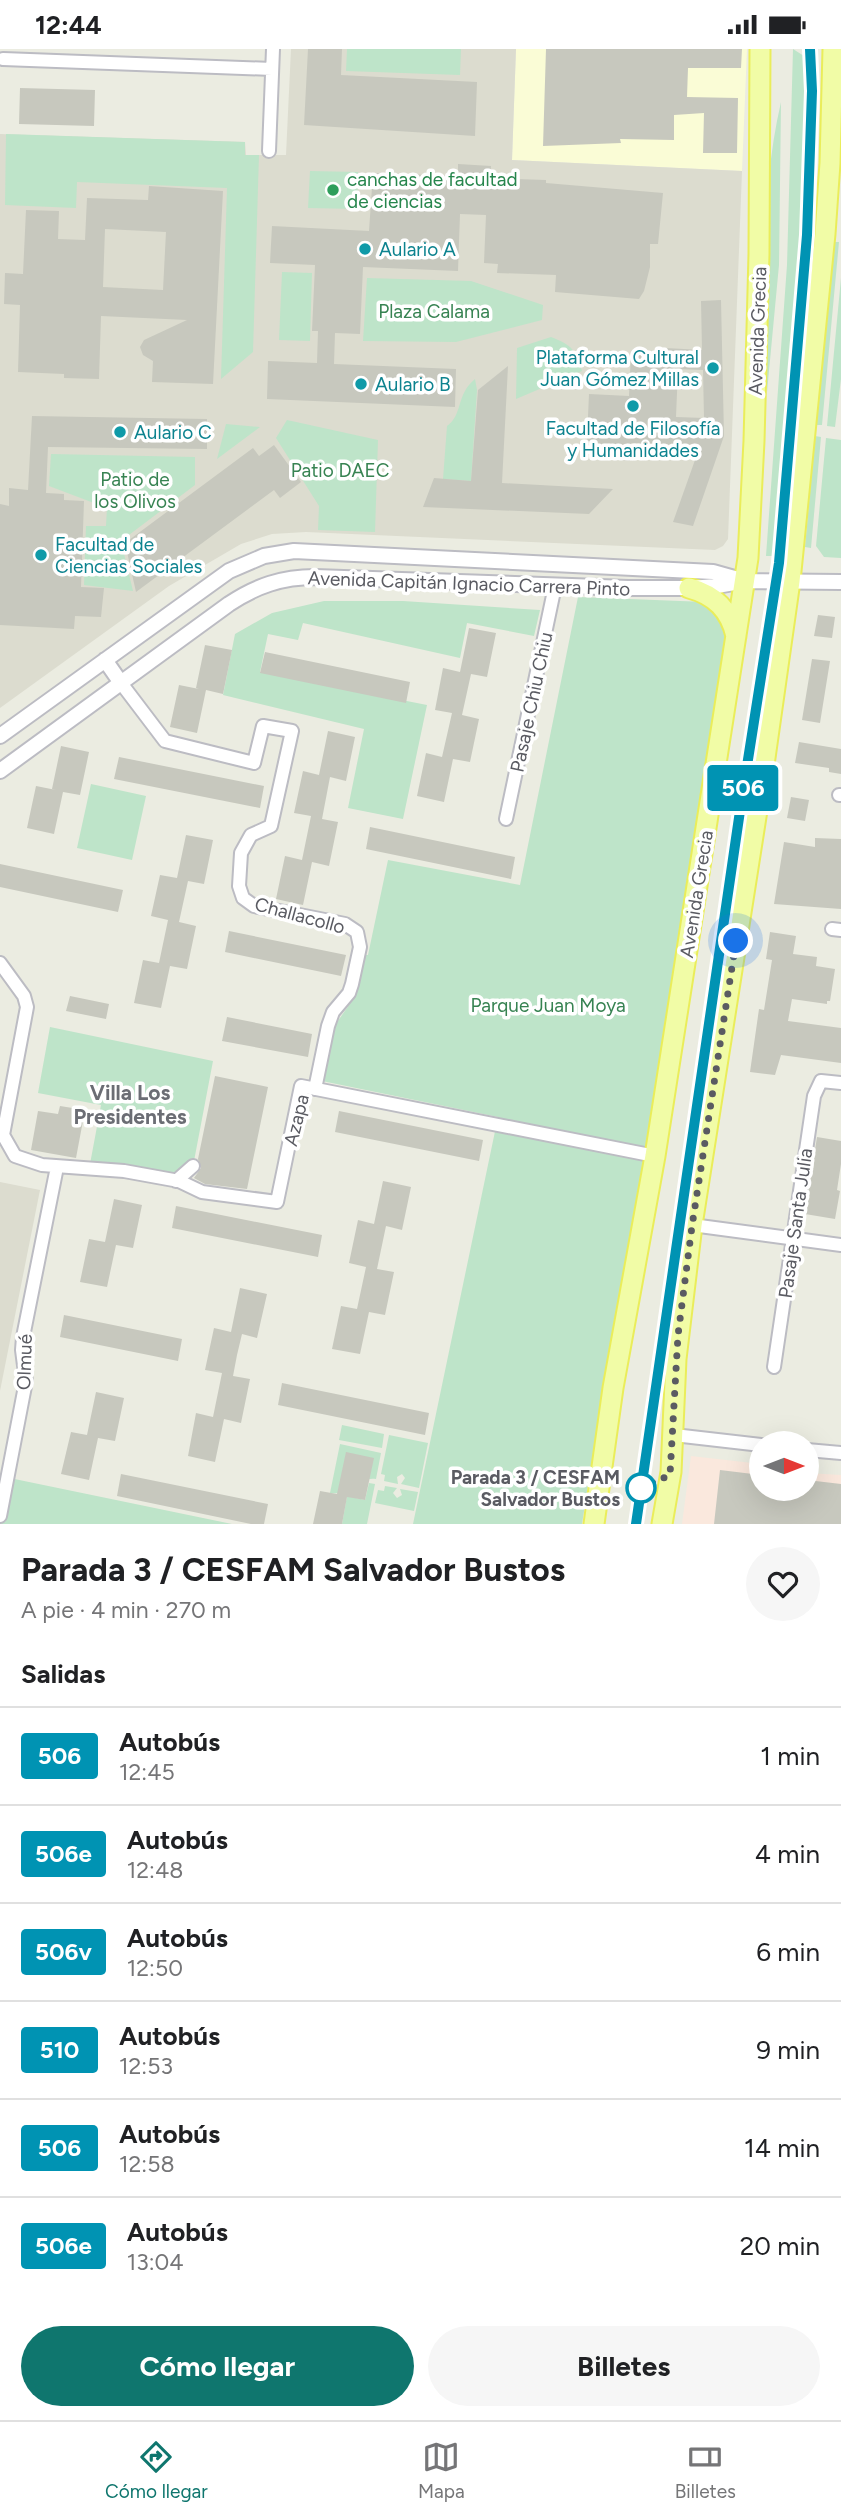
<!DOCTYPE html>
<html lang="es">
<head>
<meta charset="utf-8">
<style>
  :root { --surface:#fff; --page:#f6f6f6; --text:#202124; --muted:#757577; --line:#e0e0e0; --accent:#0f766e }
  body { margin:0; font-family:Figtree,sans-serif; background:var(--page); color:var(--text); height:100vh; display:flex; flex-direction:column; font-size:26px; white-space:nowrap }
  * { box-sizing:border-box; margin:0 }
  p { font-size:23px; color:var(--muted) }
  .icon { flex:none; width:38px; height:38px; fill:none; stroke:currentColor; stroke-width:2; stroke-linecap:round; stroke-linejoin:round }
  .map { position:relative; height:1475px; overflow:hidden }
  .details { display:flex; flex-direction:column; background:var(--surface); flex:1 }
  .details>* { flex:none }
  .badge { padding:0 14px; border-radius:5px; font-size:24px; line-height:46px }
  .needle { width:46px; rotate:90deg }
  .controls { position:absolute; left:749px; top:1382px; display:grid; gap:14px }
  .controls a { display:grid; place-items:center; width:70px; height:70px; border-radius:50%; background:var(--surface); box-shadow:0 7px 28px #0002; font-size:35px }
  .you { position:absolute; width:35px; height:35px; margin:-18px; border:5px solid #fff; border-radius:50%; background:#1a73e8; box-shadow:0 0 0 10px #1a73e833 }
  .map>.badge { position:absolute; translate:-50% -50%; box-shadow:0 0 0 4px #fff }
  h2 { padding:0 21px; font-size:26px; line-height:63px }
  .round { display:grid; place-items:center; flex:none; width:74px; height:74px; border-radius:37px; background:var(--page) }
  .summary { display:flex; align-items:center; justify-content:space-between; height:119px; padding:0 21px }
  h1 { font-size:33px; font-weight:700; line-height:52px }
  .button { display:flex; gap:14px; margin-top:auto; padding:14px 21px }
  .button a { flex:1; height:80px; border-radius:42px; background:var(--accent); color:#fff; font-size:28px; font-weight:700; line-height:80px; text-align:center }
  .button a+a { background:var(--page); color:var(--text) }
  ul { padding:0; list-style:none }
  li { display:flex; align-items:center; gap:21px; height:98px; padding:0 21px; border-top:2px solid var(--line) }
  li div { flex:1 }
  li b { display:block; font-size:26px }
  li em { font-style:normal }
  li .badge { min-width:77px; font-weight:700; text-align:center }
  .status { display:flex; justify-content:space-between; align-items:center; height:49px; padding:0 35px; background:var(--surface); direction:ltr }
  .status svg { height:19px; fill:currentColor }
  .tab-bar { display:flex; justify-content:space-around; align-items:center; height:98px; border-top:2px solid var(--line); background:var(--surface); font-size:19px; color:var(--muted) }
  .tab-bar a { display:grid; justify-items:center; gap:4px }
  .tab-bar .current { color:var(--accent) }
  .map>svg:first-child { display:block }
</style>
</head>
<body>
<div class="status"><b>12:44</b><svg viewBox="0 0 49 12"><path d="M0 12V9h3v3zM5 12V6h3v6zM10 12V3h3v9zM15 12V0h3v12zM26 1h20v11H26zM47 4h2v5h-2z"/></svg></div>
<div class="map">
<svg width="841" height="1475" viewBox="0 0 841 1475">
  <rect width="100%" height="100%" fill="#ebece1"/>
  <!-- commercial -->
  <path fill="#fafcd6" d="M516 0H747L742 122 512 111Z"/>
  <!-- education -->
  <path fill="#dcdccf" d="M291 0H516L512 111 742 122 728 490 723 497 715 501 306 483 272 485 241 495 169 537 0 659V85L245 93 246 106H286Z
    M0 1133 40 1141 0 1342Z"/>
  <!-- medical -->
  <path fill="#fae8dd" d="M691 1407 761 1415V1440H807V1424L841 1426V1475H682Z"/>
  <!-- green -->
  <path fill="#bee4c9" d="M347 0H461L460 26 346 22Z
    M793 0 804 7C814 173 790 342 774 507H766L787 216Z
    M781 53 779 216 767 343C766 247 759 147 781 53Z
    M6 85 245 93V106H259L253 303 221 330 227 139 77 133 76 159 5 156Z
    M310 122 358 123 357 160 308 159Z
    M833 193H839L822 376H816Z
    M282 223 312 224 310 292 279 291Z
    M367 229 471 232 543 256 542 271 456 293 363 292Z
    M841 229V330L835 378 827 377Z
    M551 288C572 296 576 301 582 322L516 350 517 299Z
    M475 330 477 341 471 432 443 430 447 377C463 366 456 345 475 330Z
    M287 371 378 391 375 483 318 481 319 457 276 389Z
    M226 375 260 378 217 410Z
    M815 387 821 388 811 499 805 498Z
    M826 389 841 391V509L824 508 816 497Z
    M51 405 195 408V436L121 492 133 542 84 536 86 477H106L107 459 49 437Z
    M578 548 706 553 729 577 631 1218 608 1311 582 1475H413L498 1068 322 1032 333 979 356 946 365 906H368L388 811 520 836Z
    M324 552H403L540 561 534 587 467 574 460 609 303 574 298 591 268 585 260 623 427 656 403 770 348 759 364 680 223 646 235 585 272 564Z
    M91 735 146 747 132 811 77 799Z
    M50 978 213 1012 194 1112 172 1128 90 1115 101 1056 38 1044Z
    M342 1376 384 1385 382 1399 339 1391Z
    M389 1386 428 1394 419 1439 401 1435 405 1429 402 1425 397 1428 398 1435 384 1432 385 1426 381 1425Z
    M340 1395 381 1404 376 1430C359 1427 347 1447 330 1444Z
    M0 1427 232 1475H0Z
    M369 1434 375 1435 367 1475H342L347 1447 365 1451Z
    M385 1437 397 1439 393 1444 397 1449 402 1446 400 1440 418 1443 414 1462 375 1454 378 1441 384 1442Z"/>
  <!-- building -->
  <path fill="#c7c8be" fill-rule="evenodd" d="M308 0H342L341 26 477 33 475 87 304 76Z
    M546 0H742L741 19H688L687 48 738 49 737 104H703L704 64 674 66V91L620 90 621 94 543 97Z
    M20 39 95 41 94 77 19 75Z
    M458 115 491 117 490 129 546 131V134L663 144 658 195H650V218L644 242 639 250 555 243 556 226 497 224 498 215 484 214 486 166 460 165 458 222 363 218 360 285 335 284 334 315 456 320 455 358 267 350 268 312 317 314 318 282H312L315 216 270 214 272 177 369 182 373 124 458 127Z
    M149 137 223 142 213 335 152 333 153 312 143 306 140 298 144 291 187 271 101 267 99 330 64 329V325L18 323 20 256 4 255 5 224 23 225 26 161 59 162 58 190 85 191 87 149 148 151ZM105 180 166 183 163 241 103 238Z
    M721 251 724 387 693 477 673 473 700 397 631 394 630 412 608 410 600 406 587 390 589 345 629 347 631 303 665 304V299L702 301 701 252ZM678 320 703 321 704 369 676 368Z
    M508 317 502 434 613 440 589 465 423 458 434 429 471 432 478 341Z
    M32 367 207 370V400L48 398 46 444 64 445V451L84 452 81 538 104 539 101 568 75 567 74 580 0 576V455L9 457V439L28 441Z
    M274 396 301 433 280 449 274 441 136 543 125 494 253 399 259 407Z
    M818 566 835 568 832 589 814 587Z
    M469 579 496 584 487 628 471 625 462 666 479 670 470 713 453 710 444 753 417 747 426 704 442 708 452 664 435 661 443 619 460 623Z
    M205 596 232 601 223 645 206 641 197 684 170 678 179 636 199 640 196 639Z
    M265 603 410 633 406 654 260 624Z
    M812 610 830 612 820 674 802 671Z
    M328 682 355 688 346 732 330 728 322 770 338 773 329 817 312 813 303 856 276 850 285 807 302 811 311 767 294 764 303 722 319 726Z
    M799 693 841 700V725L829 723V719L795 714Z
    M61 697 89 703 80 746 63 743 54 785 27 779 36 737 56 741 52 740Z
    M119 708 264 737 260 759 114 730Z
    M791 748 809 751 805 772 787 769Z
    M370 778 515 808 511 830 366 800Z
    M186 786 213 791 204 835 188 832 179 873 196 877 187 920 170 917 161 959 134 954 143 911 159 914 168 871 151 867 160 826 177 829Z
    M815 789 841 790V860L774 855 784 793 815 798Z
    M0 815 123 841 118 863 0 838Z
    M229 882 346 906 341 927 225 903Z
    M770 883 796 887 793 905 817 908 816 917 835 920 830 952H827V955L792 950 788 972 841 979V1014L781 1006 775 1026 750 1023 759 960 764 961 772 911 766 910Z
    M70 947 109 955 106 970 66 962Z
    M227 968 312 985 308 1008 222 992Z
    M215 1027 268 1038 247 1140 205 1135 194 1129 201 1119 198 1110Z
    M60 1057 85 1061 76 1109 31 1101 38 1062 58 1065Z
    M339 1062 483 1091 479 1112 335 1083Z
    M817 1088 841 1092V1115L837 1141 840 1142 835 1170 805 1165Z
    M383 1132 411 1138 402 1181 386 1177 377 1220 394 1223 385 1266 369 1263 360 1305 332 1300 341 1257 357 1260 366 1218 349 1214 358 1171 374 1175Z
    M114 1150 142 1156 133 1199 116 1196 107 1238 80 1233 89 1190 105 1193Z
    M176 1157 322 1186 318 1208 172 1179Z
    M240 1239 267 1245 257 1289 242 1285 237 1306 233 1327 250 1330 241 1374 224 1370 215 1413 188 1407 196 1364 213 1368 222 1324 205 1321 214 1279 231 1283Z
    M64 1266 182 1290 178 1312 60 1288Z
    M282 1334 429 1364 425 1386 278 1356Z
    M96 1343 124 1349 115 1392 98 1389 89 1431 61 1425 71 1383 87 1386Z
    M346 1403 374 1409 365 1451 347 1448 342 1475H313L320 1442 337 1445Z
    M720 1421 761 1426V1440H807V1431L841 1435V1475H714Z
    M121 1425 268 1455 264 1475H251L117 1447Z"/>
  <g fill="none" stroke-linecap="round" stroke-linejoin="round">
    <!-- minor casing -->
    <g stroke="#bcbcc3" stroke-width="16">
      <path id="minor" d="M3 10 272 20
        M269 102 273 0
        M121 634 165 692 254 714 263 677 292 682 271 777 251 786 241 804 239 837 243 849 254 857 345 875 357 883 360 898 352 935 349 944 333 963 328 977 315 1040
        M839 746H841
        M506 770 555 537
        M832 880 841 881
        M0 914 24 947 27 958 3 1086 15 1107 42 1116 124 1122 179 1132 202 1143 277 1153 301 1037 655 1107
        M176 1132 193 1117
        M692 1176 841 1196
        M774 1318 814 1047 821 1032 841 1034
        M674 1386 761 1396
        M807 1401 841 1404
        M0 1467 26 1332 22 1301 23 1288 57 1118"/>
    </g>
    <!-- tertiary casing -->
    <g stroke="#bcbcc3" stroke-width="18">
      <path id="tertiary" d="M105 611 121 634
        M0 687 229 522 264 507 294 502 713 523 745 532
        M0 722 229 555C256 537 282 528 315 528L628 539H689L717 537 745 532 841 533"/>
    </g>
    <!-- primary casing -->
    <g stroke="#eaed5a" stroke-width="23">
      <path id="primary" d="M689 539C715 546 730 561 736 587
        M594 1475 613 1339 655 1107 748 509 754 392 759 205 760 0
        M662 1475 671 1423 676 1310 692 1176 763 723 790 532 825 185 830 114 833 0"/>
    </g>
    <!-- minor -->
    <use href="#minor" stroke="#fff" stroke-width="12"/>
    <!-- tertiary -->
    <use href="#tertiary" stroke="#fff" stroke-width="14"/>
    <!-- primary -->
    <use href="#primary" stroke="#f1fca6" stroke-width="19"/>
  </g>
  <g fill="none" stroke-linecap="round" stroke-linejoin="round">
    <!-- line casing -->
    <g stroke="#fff" stroke-width="16">
      <path id="line" d="M636 1475 741 755 779 514 807 186 812 42 810 0"/>
    </g>
    <!-- line -->
    <use href="#line" stroke="#0093b3" stroke-width="10"/>
    <!-- walk -->
    <path stroke="#5a5b62" stroke-width="7" stroke-dasharray="0 12.6" d="M641 1439 670 1426 678 1286 692 1177 736 892"/>
  </g>
  <!-- markers -->
  <circle fill="#2e9e5b" stroke="#fff" stroke-width="2.5" cx="333" cy="141" r="7"/>
  <g fill="#0f9aa8" stroke="#fff" stroke-width="2.5">
    <circle cx="365" cy="200" r="7"/>
    <circle cx="713" cy="319" r="7"/>
    <circle cx="361" cy="335" r="7"/>
    <circle cx="633" cy="357" r="7"/>
    <circle cx="120" cy="383" r="7"/>
    <circle cx="41" cy="506" r="7"/>
  </g>
  <circle fill="#fff" stroke="#0093b3" stroke-width="3.5" cx="641" cy="1439" r="14"/>
  <g text-anchor="middle" stroke-width="7" stroke-linejoin="round" paint-order="stroke">
    <!-- leisure labels -->
    <g font-size="19" fill="#27864d" stroke="#fff" text-anchor="start">
      <text x="347" y="137">canchas de facultad<tspan x="347" dy="22">de ciencias</tspan></text>
    </g>
    <!-- culture labels -->
    <g font-size="19" fill="#0d838f" stroke="#fff" text-anchor="start">
      <text x="379" y="207">Aulario A</text>
      <text x="699" y="315" text-anchor="end">Plataforma Cultural<tspan x="699" dy="22">Juan Gómez Millas</tspan></text>
      <text x="375" y="342">Aulario B</text>
      <text x="633" y="386" text-anchor="middle">Facultad de Filosofía<tspan x="633" dy="22">y Humanidades</tspan></text>
      <text x="134" y="390">Aulario C</text>
      <text x="55" y="502">Facultad de<tspan x="55" dy="22">Ciencias Sociales</tspan></text>
    </g>
    <!-- park labels -->
    <g font-size="19" fill="#378352" stroke="#fff">
      <text x="434" y="269">Plaza Calama</text>
      <text x="340" y="428">Patio DAEC</text>
      <text x="135" y="437">Patio de<tspan x="135" dy="22">los Olivos</tspan></text>
      <text x="548" y="963">Parque Juan Moya</text>
    </g>
    <!-- street labels -->
    <g font-size="19" fill="#5a5b62" stroke="#fff">
      <text transform="translate(757 282) rotate(-88)" y="7">Avenida Grecia</text>
      <text transform="translate(469 534) rotate(2)" y="7">Avenida Capitán Ignacio Carrera Pinto</text>
      <text transform="translate(531 653) rotate(-78)" y="7">Pasaje Chiu Chiu</text>
      <text transform="translate(696 845) rotate(-81)" y="7">Avenida Grecia</text>
      <text transform="translate(300 866) rotate(15)" y="7">Challacollo</text>
      <text transform="translate(296 1071) rotate(-76)" y="7">Azapa</text>
      <text transform="translate(795 1174) rotate(-82)" y="7">Pasaje Santa Julia</text>
      <text transform="translate(24 1313) rotate(-88)" y="7">Olmué</text>
    </g>
    <!-- stop labels -->
    <g font-size="19" font-weight="bold" fill="#5a5b62" stroke="#fff" text-anchor="end">
      <text x="620" y="1435">Parada 3 / CESFAM<tspan x="620" dy="22">Salvador Bustos</tspan></text>
    </g>
    <!-- neighbourhood labels -->
    <g font-size="21" font-weight="bold" fill="#6b6d74" stroke="#fff">
      <text x="130" y="1051">Villa Los<tspan x="130" dy="24">Presidentes</tspan></text>
    </g>
  </g>
</svg>
<div class="controls">
<a><svg class="needle" viewBox="-14 -14 28 28"><path d="M0-13l5 13h-10z" fill="#e53935"/><path d="M0 13l5-13h-10z" fill="#757577"/></svg></a>
</div>
<div class="you" style="left:736px;top:892px"></div>
<b class="badge" style="left:743px;top:739px;background:#0093b3;color:#fff">506</b>
</div>
<section class="details">
<div class="summary"><div><h1>Parada 3 / CESFAM Salvador Bustos</h1><p>A pie · 4 min · 270 m</p></div><a class="round"><svg class="icon" aria-label="heart" viewBox="0 0 24 24"><path d="M12 20l-8-8c-3-5 5-10 8-4 3-6 11-1 8 4z"/></svg></a></div>
<h2>Salidas</h2>
<ul>
<li><span class="badge" style="background:#0093b3;color:#fff">506</span><div><b>Autobús</b><p>12:45</p></div><em>1 min</em></li>
<li><span class="badge" style="background:#0093b3;color:#fff">506e</span><div><b>Autobús</b><p>12:48</p></div><em>4 min</em></li>
<li><span class="badge" style="background:#0093b3;color:#fff">506v</span><div><b>Autobús</b><p>12:50</p></div><em>6 min</em></li>
<li><span class="badge" style="background:#0093b3;color:#fff">510</span><div><b>Autobús</b><p>12:53</p></div><em>9 min</em></li>
<li><span class="badge" style="background:#0093b3;color:#fff">506</span><div><b>Autobús</b><p>12:58</p></div><em>14 min</em></li>
<li><span class="badge" style="background:#0093b3;color:#fff">506e</span><div><b>Autobús</b><p>13:04</p></div><em>20 min</em></li>
</ul>
<div class="button"><a>Cómo llegar</a><a>Billetes</a></div>
</section>
<nav class="tab-bar">
<a class="current"><svg class="icon" aria-label="directions" viewBox="0 0 24 24"><path d="M12 3l9 9-9 9-9-9zM9 14v-3h6M13 9l2 2-2 2"/></svg>Cómo llegar</a>
<a><svg class="icon" aria-label="map" viewBox="0 0 24 24"><path d="M3 6l6-2 6 2 6-2v14l-6 2-6-2-6 2zM9 4v14M15 6v14"/></svg>Mapa</a>
<a><svg class="icon" aria-label="tickets" viewBox="0 0 24 24"><path d="M3 7h18v10H3zM15 7v10"/></svg>Billetes</a>
</nav>
</body>
</html>
